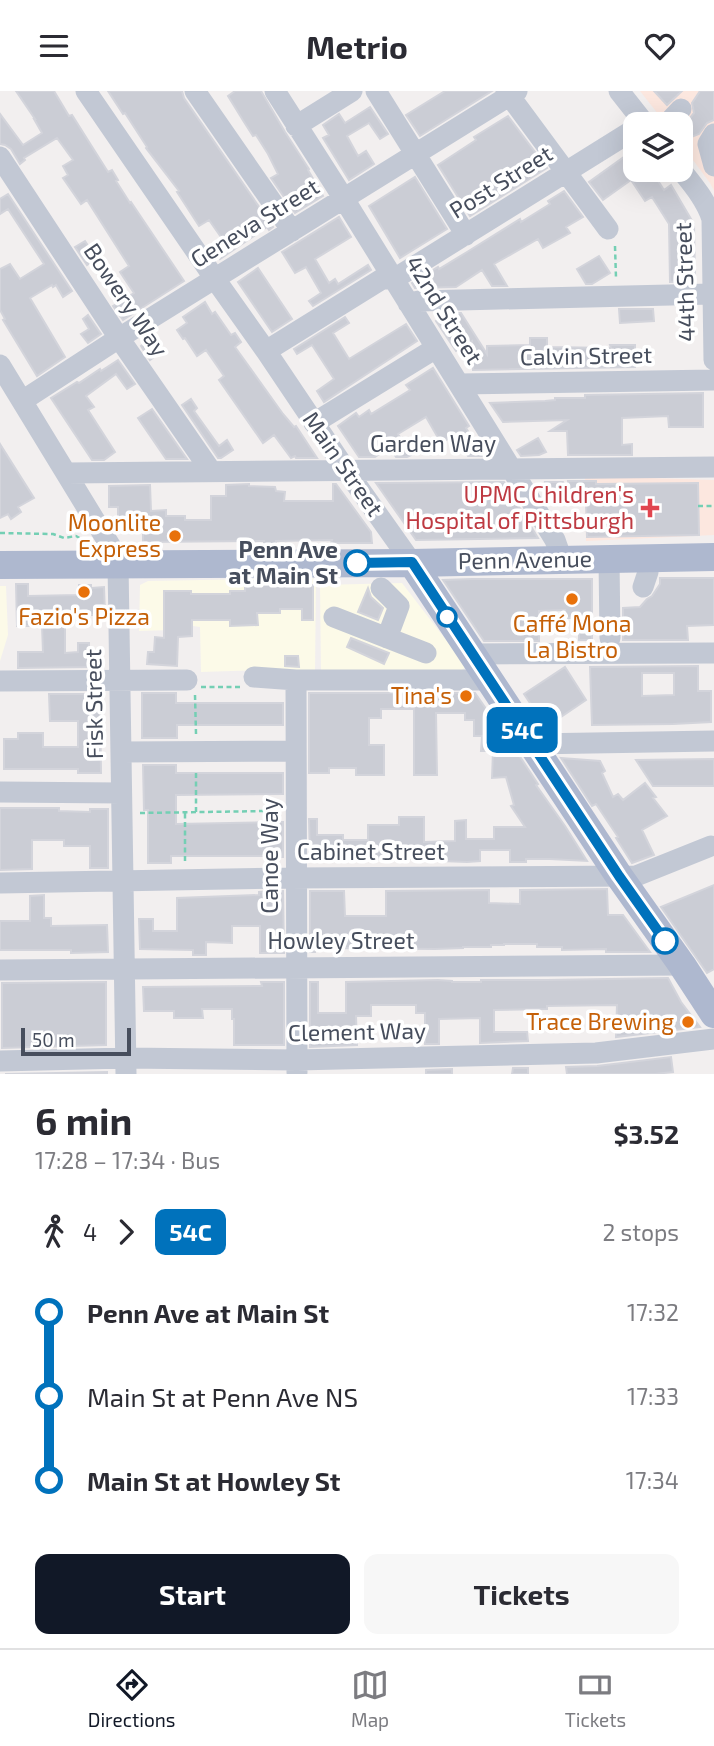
<!DOCTYPE html>
<html lang="en">
<head>
<meta charset="utf-8">
<style>
  :root { --surface:#fff; --page:#f7f7f7; --text:#2b2b33; --muted:#7c7c81; --line:#e1e1e2; --accent:#111827 }
  body { margin:0; font-family:"Exo 2",sans-serif; background:var(--page); color:var(--text); height:100vh; display:flex; flex-direction:column; font-size:26px; white-space:nowrap }
  * { box-sizing:border-box; margin:0 }
  p { font-size:23px; color:var(--muted) }
  .icon { flex:none; width:38px; height:38px; fill:none; stroke:currentColor; stroke-width:2; stroke-linecap:round; stroke-linejoin:round }
  .map { position:relative; height:983px; overflow:hidden }
  .details { display:flex; flex-direction:column; background:var(--surface); flex:1 }
  .details>* { flex:none }
  .badge { padding:0 14px; border-radius:10px; font-size:24px; line-height:46px }
  .buttons { position:absolute; left:623px; top:21px; display:grid; gap:14px }
  .buttons a { display:grid; place-items:center; width:70px; height:70px; border-radius:14px; background:var(--surface); box-shadow:0 7px 28px #0002; font-size:35px }
  .scale { position:absolute; left:21px; bottom:18px; width:110px; box-sizing:border-box; padding-left:7px; border:4px solid #474e5d; border-top:0; font-size:19px; line-height:24px; white-space:nowrap; color:#474e5d; -webkit-text-stroke:5px #fff; paint-order:stroke }
  .map>.badge { position:absolute; translate:-50% -50%; box-shadow:0 0 0 4px #fff }
  .legs { display:flex; align-items:center; gap:10px; height:77px; padding:0 35px; font-size:23px }
  .legs p { margin-inline-start:auto }
  .overview { display:flex; align-items:center; justify-content:space-between; height:119px; padding:0 35px }
  h1 { font-size:38px; font-weight:700; line-height:52px }
  .cta { display:flex; gap:14px; margin-top:auto; padding:14px 35px }
  .cta a { flex:1; height:80px; border-radius:14px; background:var(--accent); color:#fff; font-size:28px; font-weight:700; line-height:80px; text-align:center }
  .cta a+a { background:var(--page); color:var(--text) }
  ul { padding:0 35px; list-style:none }
  li { display:flex; align-items:center; gap:24px; height:84px; font-size:26px }
  li i { display:grid; place-items:center; width:10px; height:100%; margin:0 9px; background:currentColor }
  li i::after { content:''; width:18px; height:18px; margin:-9px; border:5px solid; border-radius:50%; background:var(--surface) }
  li p { margin-inline-start:auto }
  li:first-child i { background:linear-gradient(#0000 50%,currentColor 0) }
  li:last-child i { background:linear-gradient(currentColor 50%,#0000 0) }
  header { display:flex; justify-content:space-between; align-items:center; height:91px; padding:0 35px; background:var(--surface); font-size:32px; font-weight:700 }
  .dock { display:flex; justify-content:space-around; align-items:center; height:98px; border-top:2px solid var(--line); background:var(--surface); font-size:19px; color:var(--muted) }
  .dock a { display:grid; justify-items:center; gap:4px }
  .dock .current { color:var(--accent) }
  .map>svg:first-child { display:block }
</style>
</head>
<body>
<header><svg class="icon" aria-label="menu" viewBox="0 0 24 24"><path d="M4 6h16M4 12h16M4 18h16"/></svg>Metrio<svg class="icon" aria-label="heart" viewBox="0 0 24 24"><path d="M12 20l-8-8c-3-5 5-10 8-4 3-6 11-1 8 4z"/></svg></header>
<div class="map">
<svg width="714" height="983" viewBox="0 0 714 983">
  <rect width="100%" height="100%" fill="#f2efef"/>
  <!-- commercial -->
  <path fill="#fcfae8" d="M312 487 316 489 315 582 260 579 201 581 200 536 193 535 192 546H178L172 544 171 539 139 540 140 494 148 490Z
    M402 492 466 575 461 580 321 581 320 494Z
    M0 495H6L8 544 0 570Z"/>
  <!-- medical -->
  <path fill="#fce7df" d="M640 0H714V100L710 92 681 53V33H666Z
    M585 385 714 389V444L586 450Z"/>
  <!-- building -->
  <path fill="#cbcdd5" stroke="#d3d4db" stroke-width="2" fill-rule="evenodd" d="M16 0H54L69 25 72 24 108 81 112 79 118 89 116 90 130 112 131 111 184 190 123 229 113 215 134 202 120 181 129 175 87 109 81 113 63 87 68 84 63 75 73 69 57 47 24 67 25 69 20 73 11 58 5 54 0 53V23L23 54 42 42 34 28H35Z
    M108 0H182L184 7 273 136 269 139 267 136 220 168 212 156 223 149 209 129 199 135 177 101 179 100 146 57 147 56 125 22 123 23Z
    M235 0H261L285 41 309 78 308 79 323 105 295 122 271 87 278 83 268 63 256 44 253 45 244 31 228 5Z
    M445 0H492L420 45 406 24Z
    M654 0H682L667 14Z
    M700 0H714V29L707 32 699 43 681 50V38L694 22 692 12Z
    M370 16 388 43 380 48 369 32 347 45 358 65 366 60 374 73 349 89 323 47 329 44 323 34 339 23 345 32Z
    M508 25 547 77 470 125 438 74 476 49 474 46Z
    M635 58V79H651L664 99 671 94 694 133 695 190 670 191 669 133 652 106 645 110 631 89 603 109 589 91Z
    M415 86 447 138 400 167 369 115Z
    M564 100 583 126 566 136 570 142 543 157 538 148 494 173 507 195H492L482 179 456 196 415 197 412 192 438 176 439 178 467 161 520 128 521 131 550 113 548 110Z
    M8 103 72 200 63 206 56 194 53 196 52 194 30 207 65 266 37 285 3 229 5 228 0 219V178L10 173 20 188 44 173 8 118 0 123V108Z
    M339 126 351 146 315 168 329 192 335 188 338 193 368 174 371 179 313 215 309 210 321 202 306 176 295 182 282 161Z
    M85 150 96 167 87 174 75 156Z
    M599 165 610 182 592 193H586L577 178Z
    M258 177 292 228 272 241 238 191Z
    M205 211 212 223 215 221 231 244 235 242 241 251 235 256 283 323 294 336 296 335 317 367H296L295 365 291 367 274 344 263 352 219 289 224 285 206 259 197 265 185 247 183 248 177 239 187 232 183 226Z
    M619 218H653L654 230 620 232Z
    M447 222H461L487 263V255L530 254V247H547V256L611 257 610 254H635V276L473 279 472 250 456 260 436 230Z
    M88 224 101 243 88 252 81 243 89 238 83 228Z
    M345 226 349 232 333 242 349 268 406 233 417 250 324 311 317 300 334 288 312 254 297 263 294 258Z
    M154 245 163 259 150 269 141 255Z
    M118 269 135 293 127 298 116 283 86 305 94 316 88 319 115 361 104 369H92L51 307 77 291 79 292 100 278 101 280Z
    M433 277 469 335 466 337 484 365H468L455 344 441 352 426 326 398 343 411 364 407 366H396L390 356 375 366H359L338 335 356 322 359 326 369 319 371 323 410 299 406 294Z
    M703 302V336H669L668 325 622 327V354L632 353V364H568L567 340H550L567 329 503 331 490 312 545 310 555 309V307H585V304Z
    M191 308 197 317 194 320 219 355 227 349 233 359 221 367H218L182 314Z
    M152 318 187 368H166L138 327Z
    M538 347 546 361 539 364 521 365 517 359Z
    M0 353 34 407 18 416 21 421 11 428 8 423 0 427Z
    M568 390H596V393L698 392 699 444 587 446 586 410H549L545 391H563L569 400Z
    M504 391 538 447 416 449 376 392Z
    M249 393V395L275 396 276 400 285 401 284 410H333V393H336L371 441 372 452H331L332 449 276 450V453H264V450L143 451V430L118 429V416H109V395L150 394 151 420 166 419V425H185V429H211V405H226V394Z
    M660 487H714V534L687 535 688 549H623V517L640 516 647 508 652 505 660 493Z
    M472 488H592V549H579V527H565V519L539 520V550H484L443 489Z
    M245 490H257V492L299 490V494H313V529H302V518H280V522H257L258 534 230 535V529H192V545L178 546 177 575 147 573 148 561H154L155 546 164 547V500H191V503H230V500H245Z
    M16 493H28V505L79 504V494H91V497L104 496 105 523 65 526V562L78 561V552H89V576L18 577V561H43L42 535H17Z
    M368 497 371 506 383 517 378 529 358 521Z
    M351 547 389 562 384 573 347 556Z
    M285 565H298L299 576 285 575Z
    M698 575V600H711V631L673 633 592 634 590 576ZM642 582H674V604L642 605Z
    M565 576 586 609 546 636 524 603Z
    M142 602H176V612H283V634H177V647H142Z
    M309 602H475L496 632H498L499 646H507L538 693 536 694 565 735 587 770 550 768H526V771H510V759H480V770L467 771 442 770V767L345 770V768H331V767H310L309 728H317V744H343V749H368V734H399V726H424V751L455 750V730L466 729V748H494V736H525L511 715 514 714 506 686 492 687 493 660H481L482 645H474V629H465V622H436L437 684H414V618H381V627H369V654H384V684H356V677H329V682H309Z
    M49 603H100L101 682H78V678H4V648H18V642H43V656H78V630H50Z
    M561 667 600 670 605 680 602 682 613 706 618 703 623 709 645 692 656 706 653 707 667 725 642 739 654 764 632 772 616 747 618 746 596 713 592 715Z
    M714 668V695H653L636 669Z
    M143 674H176V682H283V703L176 704V733L283 731V766H269L268 765H171V772H148V719H144Z
    M0 717H59V720L90 721V718H108V777H90V755H64V749H32V778L0 779Z
    M714 794V878L707 882 661 816Z
    M607 798 608 824H623L650 861H606V858L562 859V856H537V853H504V854H491V856H463V857L435 858 344 857 315 859V861H310V800H344L345 825H386V800L489 799V812L520 813V799Z
    M283 800 284 862H260V835H232V852L206 851V864H193V859L140 858 139 828H153V840H177V807L259 804V801Z
    M44 804V827H51V835L107 834 108 861 71 862V859H0V830H30V805Z
    M668 887 681 911 700 936 616 946 617 914 547 915V918L494 919V941H527L528 950 480 952V927L439 928V953H425V922H416V914H371V925H356L357 954 310 956V891H318V922H346V891L438 889 452 890V891H481V889H547Z
    M106 891V954L2 957V892Z
    M261 891H284V954H234V928H232V918H202L203 927H174V920H144L143 896 262 895Z
    M671 966 673 981 655 983H567L566 976 597 975Z
    M513 977H528V983H512Z
    M452 978V983H426V979Z
    M107 981V983H5Z"/>
  <g fill="none" stroke-linecap="round" stroke-linejoin="round">
    <!-- path -->
    <path stroke="#74cfb4" stroke-width="2.5" stroke-dasharray="5 3.5" stroke-linecap="butt" d="M615 155 616 187
      M698 415H714
      M0 442 53 443 64 447 76 445 85 450
      M201 596H240
      M195 604 196 643
      M196 721V680
      M140 722 266 720
      M185 770V721"/>
    <!-- minor -->
    <path stroke="#c2c8d4" stroke-width="21" d="M86 0 215 188 266 260 346 379 412 472
      M195 0 292 140
      M275 0 344 108 512 379 555 449 562 469
      M376 0 466 144
      M506 0 608 138
      M619 0 645 33
      M667 33 681 18
      M296 35 352 0
      M714 43 708 53 714 75
      M0 66 119 247 211 380
      M681 79C693 94 706 109 712 128L714 269
      M408 212 419 210 712 203
      M266 260 382 188H394L635 38
      M0 274 111 456 118 473 126 983
      M459 293 714 289
      M22 310 119 247 517 0
      M314 332 436 257
      M67 382 714 376
      M609 468 610 547
      M643 496 648 481 649 467
      M381 497 399 515 387 547
      M334 526 426 562
      M471 563 714 562
      M254 586 296 589H489
      M296 589 297 981
      M0 590 187 589
      M531 653 714 650
      M121 661 296 660
      M0 701 121 702
      M0 792 289 787 636 785 711 755
      M0 879 682 874
      M0 970 126 967 297 969 596 962 714 948"/>
    <!-- major -->
    <path stroke="#aeb8cf" stroke-width="28" d="M412 472 619 785 682 874 714 923
      M0 474 412 472 714 466"/>
  </g>
  <g fill="none" stroke-linecap="round" stroke-linejoin="round">
    <!-- line-1 casing -->
    <g stroke="#fff" stroke-width="16">
      <path id="line-1" d="M357 472 412 471 619 785 665 850"/>
    </g>
    <!-- line-1 -->
    <use href="#line-1" stroke="#0072bc" stroke-width="10"/>
  </g>
  <!-- markers -->
  <path fill="#e0444e" stroke="#fff" stroke-width="2.5" d="M646.5 406.5h7v7h7v7h-7v7h-7v-7h-7v-7h7z"/>
  <g fill="#e8710a" stroke="#fff" stroke-width="2.5">
    <circle cx="175" cy="445" r="7"/>
    <circle cx="84" cy="501" r="7"/>
    <circle cx="572" cy="508" r="7"/>
    <circle cx="466" cy="605" r="7"/>
    <circle cx="688" cy="931" r="7"/>
  </g>
  <g fill="#fff" stroke="#0072bc" stroke-width="3.5">
    <circle cx="357" cy="472" r="12"/>
    <circle cx="447" cy="526" r="9"/>
    <circle cx="665" cy="850" r="12"/>
  </g>
  <g text-anchor="middle" stroke-width="7" stroke-linejoin="round" paint-order="stroke">
    <!-- street labels -->
    <g font-size="23" fill="#474e5d" stroke="#fff">
      <text transform="translate(501 91) rotate(-32)" y="8">Post Street</text>
      <text transform="translate(255 132) rotate(-32)" y="8">Geneva Street</text>
      <text transform="translate(685 191) rotate(-92)" y="8">44th Street</text>
      <text transform="translate(126 209) rotate(56)" y="8">Bowery Way</text>
      <text transform="translate(444 219) rotate(58)" y="8">42nd Street</text>
      <text transform="translate(586 265) rotate(-1)" y="8">Calvin Street</text>
      <text x="433" y="361">Garden Way</text>
      <text transform="translate(343 373) rotate(55)" y="8">Main Street</text>
      <text transform="translate(525 469) rotate(-1)" y="8">Penn Avenue</text>
      <text transform="translate(94 613) rotate(-91)" y="8">Fisk Street</text>
      <text x="371" y="769">Cabinet Street</text>
      <text transform="translate(270 765) rotate(-90)" y="8">Canoe Way</text>
      <text x="341" y="858">Howley Street</text>
      <text transform="translate(357 941) rotate(-1)" y="8">Clement Way</text>
    </g>
    <!-- health labels -->
    <g font-size="23" fill="#be3a42" stroke="#fff" text-anchor="end">
      <text x="634" y="412">UPMC Children's<tspan x="634" dy="26">Hospital of Pittsburgh</tspan></text>
    </g>
    <!-- food labels -->
    <g font-size="23" fill="#c56008" stroke="#fff" text-anchor="end">
      <text x="161" y="440">Moonlite<tspan x="161" dy="26">Express</tspan></text>
      <text x="84" y="534" text-anchor="middle">Fazio's Pizza</text>
      <text x="572" y="541" text-anchor="middle">Caffé Mona<tspan x="572" dy="26">La Bistro</tspan></text>
      <text x="452" y="613">Tina's</text>
      <text x="674" y="939">Trace Brewing</text>
    </g>
    <!-- stop labels -->
    <g font-size="23" font-weight="bold" fill="#474e5d" stroke="#fff" text-anchor="end">
      <text x="338" y="467">Penn Ave<tspan x="338" dy="26">at Main St</tspan></text>
    </g>
  </g>
</svg>
<div class="buttons">
<a><svg class="icon" aria-label="layers" viewBox="0 0 24 24"><path d="M12 4l9 5-9 5-9-5zM3 14l9 5 9-5"/></svg></a>
</div>
<div class="scale">50 m</div>
<b class="badge" style="left:522px;top:639px;background:#0072bc;color:#fff">54C</b>
</div>
<section class="details">
<div class="overview"><div><h1>6 min</h1><p>17:28 – 17:34 · Bus</p></div><b>$3.52</b></div>
<div class="legs"><svg class="icon" aria-label="walk" viewBox="0 0 24 24"><circle cx="13" cy="4" r="2"/><path d="M13 8l-2 6 4 7M11 14l-3 7M7 12l3-4h3l4 4"/></svg>4<svg class="icon" aria-label="forward" viewBox="0 0 24 24"><path d="M9 5l7 7-7 7"/></svg><b class="badge" style="background:#0072bc;color:#fff">54C</b><p>2 stops</p></div>
<ul>
<li><i style="color:#0072bc"></i><b>Penn Ave at Main St</b><p>17:32</p></li>
<li><i style="color:#0072bc"></i><span>Main St at Penn Ave NS</span><p>17:33</p></li>
<li><i style="color:#0072bc"></i><b>Main St at Howley St</b><p>17:34</p></li>
</ul>
<div class="cta"><a>Start</a><a>Tickets</a></div>
</section>
<nav class="dock">
<a class="current"><svg class="icon" aria-label="directions" viewBox="0 0 24 24"><path d="M12 3l9 9-9 9-9-9zM9 14v-3h6M13 9l2 2-2 2"/></svg>Directions</a>
<a><svg class="icon" aria-label="map" viewBox="0 0 24 24"><path d="M3 6l6-2 6 2 6-2v14l-6 2-6-2-6 2zM9 4v14M15 6v14"/></svg>Map</a>
<a><svg class="icon" aria-label="tickets" viewBox="0 0 24 24"><path d="M3 7h18v10H3zM15 7v10"/></svg>Tickets</a>
</nav>
</body>
</html>
